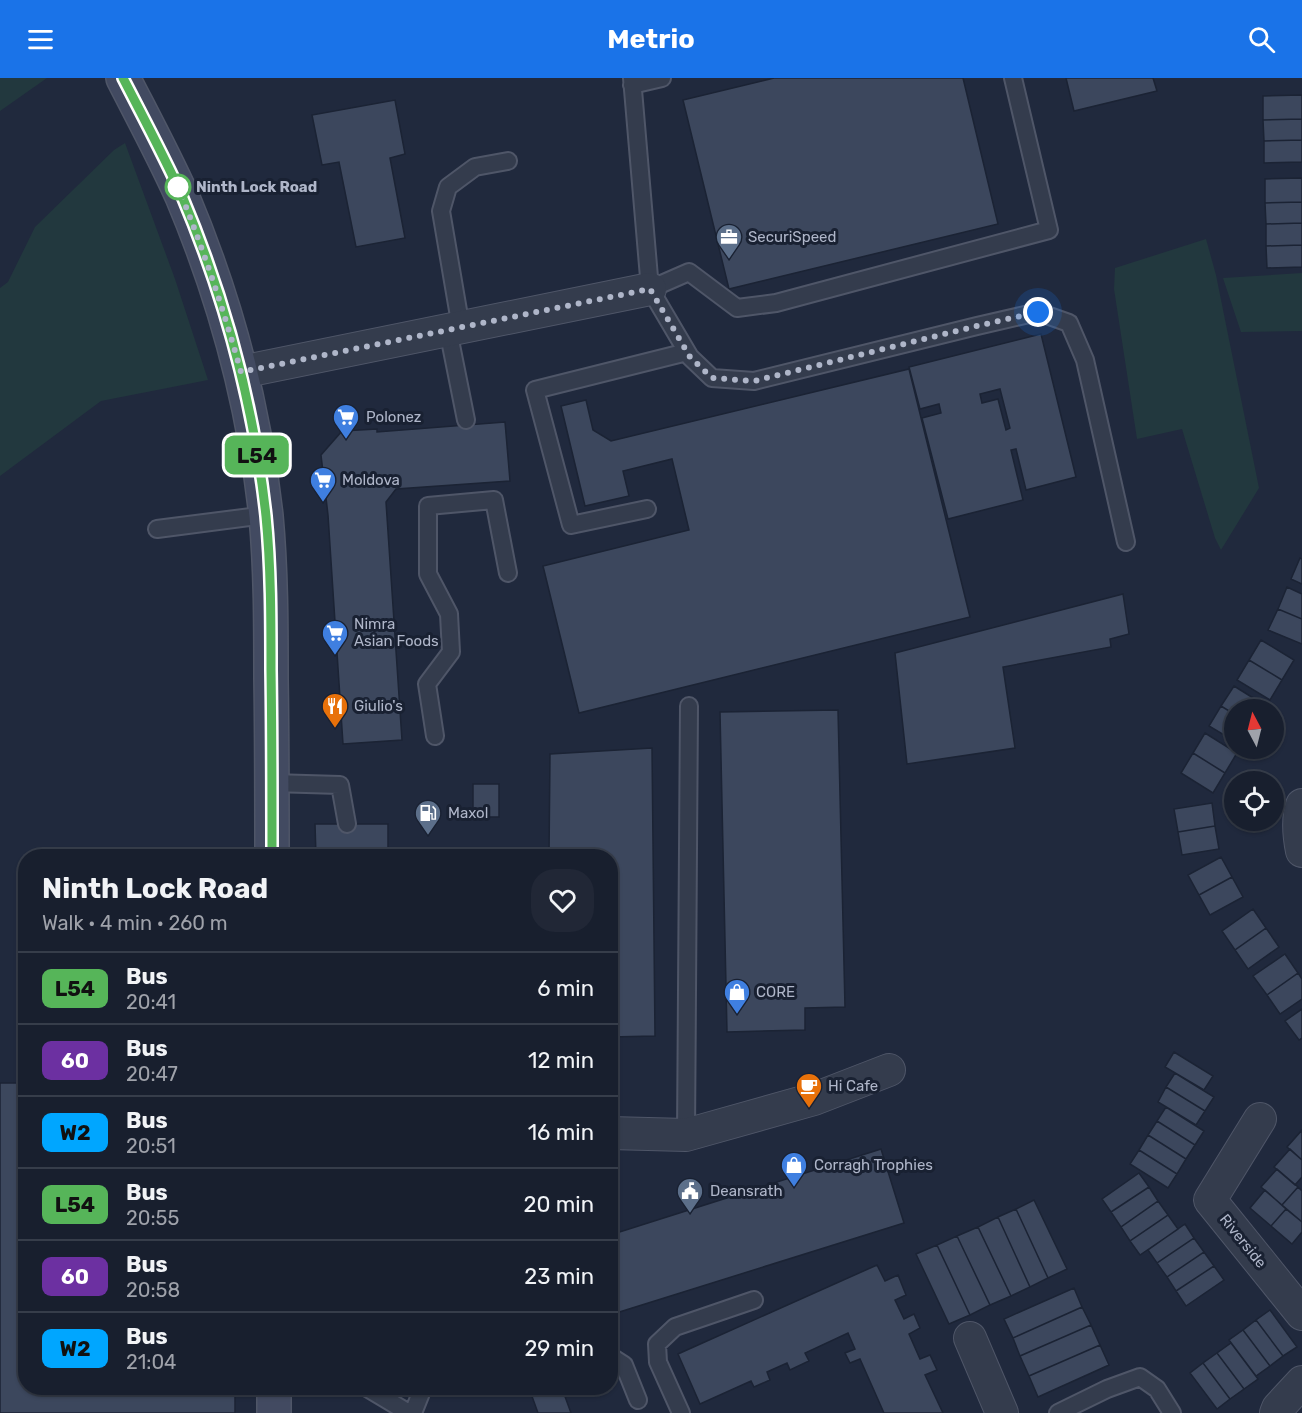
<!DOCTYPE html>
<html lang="en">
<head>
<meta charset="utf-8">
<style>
  :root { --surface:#181f2e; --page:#212736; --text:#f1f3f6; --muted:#9fa2aa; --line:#363d4a; --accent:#1a73e8 }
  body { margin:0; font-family:Rubik,sans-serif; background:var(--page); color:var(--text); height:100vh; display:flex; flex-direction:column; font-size:22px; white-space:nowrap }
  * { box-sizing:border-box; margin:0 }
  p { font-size:20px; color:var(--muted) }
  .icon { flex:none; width:33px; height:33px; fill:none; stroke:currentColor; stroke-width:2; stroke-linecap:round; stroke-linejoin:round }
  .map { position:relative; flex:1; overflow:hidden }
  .sheet { position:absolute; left:18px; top:771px; width:600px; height:546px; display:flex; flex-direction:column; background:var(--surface); border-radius:24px; box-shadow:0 2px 4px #0004,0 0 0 2px var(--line) }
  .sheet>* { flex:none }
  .badge { padding:0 12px; border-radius:9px; font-size:21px; line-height:39px }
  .needle { width:39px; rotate:353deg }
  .buttons { position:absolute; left:1224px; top:621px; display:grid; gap:12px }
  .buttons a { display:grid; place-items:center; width:60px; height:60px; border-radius:50%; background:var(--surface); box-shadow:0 2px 4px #0004,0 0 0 2px var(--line); font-size:30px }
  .you { position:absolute; width:30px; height:30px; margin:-15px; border:4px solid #fff; border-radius:50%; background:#1a73e8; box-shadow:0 0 0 9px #1a73e833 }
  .map>.badge { position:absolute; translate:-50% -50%; box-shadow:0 0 0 3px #fff }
  .round { display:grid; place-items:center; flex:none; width:63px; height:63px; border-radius:24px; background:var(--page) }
  .head { display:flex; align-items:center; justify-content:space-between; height:102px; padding:0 24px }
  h1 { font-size:28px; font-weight:700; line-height:45px }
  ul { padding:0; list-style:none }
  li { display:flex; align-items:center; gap:18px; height:72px; padding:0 24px; border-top:2px solid var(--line) }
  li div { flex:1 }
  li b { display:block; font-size:22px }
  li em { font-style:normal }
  li .badge { min-width:66px; font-weight:700; text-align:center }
  header { display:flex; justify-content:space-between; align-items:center; height:78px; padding:0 24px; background:var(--accent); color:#fff; font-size:27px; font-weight:700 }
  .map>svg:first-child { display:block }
</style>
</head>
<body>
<header><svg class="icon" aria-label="menu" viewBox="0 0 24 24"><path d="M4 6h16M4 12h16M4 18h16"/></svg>Metrio<svg class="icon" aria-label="search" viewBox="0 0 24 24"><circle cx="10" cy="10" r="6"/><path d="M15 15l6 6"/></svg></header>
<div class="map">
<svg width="1302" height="1335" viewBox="0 0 1302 1335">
  <rect width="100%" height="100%" fill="#20293d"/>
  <!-- green -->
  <path fill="#22383e" d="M0 0H47L0 33Z
    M125 65 175 201 208 302 101 323 0 398V210L8 204 35 149 114 72Z
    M1206 161 1216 197 1259 410 1221 472 1215 460 1182 351 1137 361 1114 211 1115 190Z
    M1302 195V253L1241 254 1223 200Z"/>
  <!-- building -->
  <path fill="#3c475d" stroke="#1b2334" stroke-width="1.5" fill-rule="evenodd" d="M774 0H963L998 146 729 211 683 22Z
    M1066 0H1153L1157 13 1074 33Z
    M1302 17V41L1263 42V18Z
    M395 22 405 76 390 80 405 160 356 169 339 84 322 87 312 37Z
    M1302 41V62L1264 63 1263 42Z
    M1302 62V84L1264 85V63Z
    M1302 100V124L1265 125V101Z
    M1302 124V145L1266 146 1265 125Z
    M1302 145V167L1266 168V146Z
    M1302 167V189L1267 190 1266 168Z
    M1041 256 1076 399 1026 412 1016 371 1011 372 1023 422 948 441 922 340 941 335 939 326 920 331 909 289ZM1000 311 1010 350 1006 352 998 321 982 325 980 316Z
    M909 291 970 539 579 635 543 488 689 452 672 381 623 393 629 418 585 428 561 328 586 322 593 352 611 363Z
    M505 344 510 403 396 411 386 424 402 662 343 666 328 437 321 377 342 353 377 351V354Z
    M1300 480 1302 481V506L1291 501Z
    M1287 509 1302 516V541L1278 531Z
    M1123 516 1129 556 1110 561 1111 569 1003 589 1015 670 907 686 895 575Z
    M1278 531 1302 541V566L1268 552Z
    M1261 562 1294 582 1282 602 1249 582Z
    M1249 582 1282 602 1270 622 1237 602Z
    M1234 608 1266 628 1263 632H1234V636L1221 628Z
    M1221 628 1234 636V663L1209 648Z
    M838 632 845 929 805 930V952L727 954 720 634Z
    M1205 655 1237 675 1225 695 1193 675Z
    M652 670 655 958 610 959V778H549L550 676Z
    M1193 675 1225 695 1213 715 1181 695Z
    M473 706H499V739H473Z
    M1212 725 1215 748 1178 754 1174 731Z
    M315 746H388V778H316Z
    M1215 748 1219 771 1182 777 1178 754Z
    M1221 779 1232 799 1199 817 1188 797Z
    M1232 799 1243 819 1210 837 1199 817Z
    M1253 831 1266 850 1235 872 1222 853Z
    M1266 850 1279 869 1248 891 1235 872Z
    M1285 876 1298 895 1267 917 1253 898Z
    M1298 895 1302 901V921L1280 936 1267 917Z
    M1302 931V960L1299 962 1285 943Z
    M1174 974 1213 998 1204 1012 1165 989Z
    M1175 995 1214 1019 1205 1033 1166 1009Z
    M0 1005H26V1310H235V1335H0Z
    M1166 1009 1205 1033 1196 1047 1158 1024Z
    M1166 1029 1204 1053 1195 1067 1157 1043Z
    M1157 1043 1195 1067 1186 1081 1148 1057Z
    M1302 1052V1082L1287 1069Z
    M1148 1057 1186 1081 1177 1096 1139 1072Z
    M881 1071 904 1145 613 1236 610 1230V1157Z
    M1290 1071 1302 1082V1099L1295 1107 1274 1089Z
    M1139 1072 1177 1096 1168 1110 1130 1086Z
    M1277 1091 1298 1109 1282 1127 1261 1109Z
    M1139 1095 1149 1109 1111 1134 1102 1121Z
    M1149 1109 1158 1123 1121 1149 1111 1134Z
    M1298 1109 1302 1113V1144L1282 1127Z
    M1265 1112 1286 1131 1271 1148 1250 1130Z
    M1034 1122 1067 1191 1048 1200 1016 1131Z
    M1158 1123 1168 1137 1130 1163 1121 1149Z
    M1016 1131 1048 1200 1030 1209 998 1139Z
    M1286 1131 1302 1144V1154L1292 1166 1271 1148Z
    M1168 1137 1178 1151 1140 1177 1130 1163Z
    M998 1139 1030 1209 1011 1218 978 1149Z
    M1185 1146 1194 1160 1157 1185 1148 1172Z
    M978 1149 1011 1218 990 1227 957 1158Z
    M957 1158 990 1227 970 1237 937 1167Z
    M1194 1160 1204 1174 1167 1199 1157 1185Z
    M937 1167 970 1237 949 1246 916 1176Z
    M1204 1174 1214 1188 1176 1213 1167 1199Z
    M877 1187 885 1203 898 1197 906 1217 895 1222 904 1241 914 1236 920 1250 909 1256 920 1281 930 1277 937 1292 925 1297 943 1335H884L860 1281 850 1285 845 1275 855 1271 848 1255 805 1275 809 1283 790 1292 787 1285 767 1294 770 1302 754 1309 751 1303 700 1326 678 1276Z
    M1214 1188 1224 1202 1186 1228 1176 1213Z
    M1074 1210 1082 1229 1013 1260 1004 1241Z
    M1082 1229 1091 1247 1020 1278 1013 1260Z
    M1270 1232 1297 1269 1283 1278 1256 1242Z
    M1256 1242 1283 1278 1270 1288 1243 1252Z
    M1091 1247 1100 1267 1029 1298 1020 1278Z
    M1243 1252 1270 1288 1256 1298 1229 1262Z
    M1231 1265 1258 1301 1244 1311 1217 1275Z
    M1100 1267 1109 1287 1038 1319 1029 1298Z
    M1217 1275 1244 1311 1230 1321 1203 1285Z
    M1203 1285 1230 1321 1217 1331 1190 1295Z
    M529 1310H570L571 1311 563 1313 571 1335H538Z"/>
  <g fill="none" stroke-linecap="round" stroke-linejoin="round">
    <!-- lane casing -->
    <g stroke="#4f5668" stroke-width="20">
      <path id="lane" d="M632 0 650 211 690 279 712 300 754 303 977 248 1038 234 1069 245 1085 282 1126 464
        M632 7 662 0
        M650 211 689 194 737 230 776 225 1049 152 1013 0
        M461 250 441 133 448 109 475 89 508 83
        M448 252 466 342
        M647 431 571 447 535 312 687 274
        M157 451 266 437
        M435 658 427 606 451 574 449 536 428 496V428L494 422 508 495
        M272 705 340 707 347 746
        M686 1057 689 628
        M610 1278 624 1287 638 1322
        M367 1310 409 1335
        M413 1335 423 1310
        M681 1335 658 1284 657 1266 675 1249 754 1222
        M1058 1335 1107 1311 1140 1299 1157 1311 1172 1335"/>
    </g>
    <!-- street casing -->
    <g stroke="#4f5668" stroke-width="34">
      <path id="street" d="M241 294 650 211
        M1302 727C1297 742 1299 758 1302 773
        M1260 1041 1210 1122 1302 1236
        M610 1055 686 1057 814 1021 889 992
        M970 1260 1002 1335
        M1276 1335 1278 1330 1302 1304"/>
    </g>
    <!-- secondary casing -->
    <g stroke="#4f5668" stroke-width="36">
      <path id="secondary" d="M123 0C143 39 164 78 182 118 225 220 254 327 266 438 271 492 271 547 271 601 272 660 272 719 272 778
        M274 1310V1335"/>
    </g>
    <!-- lane -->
    <use href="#lane" stroke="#343c4d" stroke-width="16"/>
    <!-- street -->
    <use href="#street" stroke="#343c4d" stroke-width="32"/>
    <!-- secondary -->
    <use href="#secondary" stroke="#424a61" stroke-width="33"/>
  </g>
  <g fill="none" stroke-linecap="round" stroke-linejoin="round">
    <!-- line casing -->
    <g stroke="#fff" stroke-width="14">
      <path id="line" d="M123 0C143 39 164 78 182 118 225 220 254 328 266 438 271 489 271 541 271 592 272 654 272 716 272 778"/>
    </g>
    <!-- line -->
    <use href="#line" stroke="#56b559" stroke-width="9"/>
    <!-- walk -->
    <path stroke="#afb6c9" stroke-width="6" stroke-dasharray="0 10.8" d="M178 109C203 170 223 230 241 294L650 211 690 279 712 300 754 303 977 248 1038 234"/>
  </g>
  <!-- icons -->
  <defs>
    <g id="office-pin" transform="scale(1.35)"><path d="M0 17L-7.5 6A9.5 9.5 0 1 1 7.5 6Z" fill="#5c6f8a" stroke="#192132"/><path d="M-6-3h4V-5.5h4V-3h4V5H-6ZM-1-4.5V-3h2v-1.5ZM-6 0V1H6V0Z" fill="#fff"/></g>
    <g id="supermarket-pin" transform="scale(1.35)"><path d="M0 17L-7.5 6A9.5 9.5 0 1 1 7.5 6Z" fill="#3f7fe0" stroke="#192132"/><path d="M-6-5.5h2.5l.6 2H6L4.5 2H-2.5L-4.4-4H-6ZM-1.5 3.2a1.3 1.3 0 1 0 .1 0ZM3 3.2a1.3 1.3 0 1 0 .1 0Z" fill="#fff"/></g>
    <g id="restaurant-pin" transform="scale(1.35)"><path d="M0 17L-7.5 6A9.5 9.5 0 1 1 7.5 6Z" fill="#e8710a" stroke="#192132"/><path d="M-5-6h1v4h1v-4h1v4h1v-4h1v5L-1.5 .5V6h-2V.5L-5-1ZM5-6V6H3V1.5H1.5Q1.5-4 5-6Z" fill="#fff"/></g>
    <g id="fuel-pin" transform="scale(1.35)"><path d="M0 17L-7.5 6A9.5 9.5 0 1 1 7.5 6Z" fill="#5c6f8a" stroke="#192132"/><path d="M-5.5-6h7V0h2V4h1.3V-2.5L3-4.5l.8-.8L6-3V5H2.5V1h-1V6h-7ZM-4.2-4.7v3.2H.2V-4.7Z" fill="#fff"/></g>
    <g id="shop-pin" transform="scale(1.35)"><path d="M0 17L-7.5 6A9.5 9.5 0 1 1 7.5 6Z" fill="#3f7fe0" stroke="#192132"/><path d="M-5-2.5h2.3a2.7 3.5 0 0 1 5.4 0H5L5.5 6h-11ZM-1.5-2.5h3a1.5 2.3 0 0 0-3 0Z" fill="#fff"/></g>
    <g id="cafe-pin" transform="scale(1.35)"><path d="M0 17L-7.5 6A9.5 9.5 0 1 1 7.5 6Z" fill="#e8710a" stroke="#192132"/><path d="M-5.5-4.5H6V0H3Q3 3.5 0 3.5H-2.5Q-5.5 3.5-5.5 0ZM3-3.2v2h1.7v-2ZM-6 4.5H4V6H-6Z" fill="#fff"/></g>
    <g id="civic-pin" transform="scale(1.35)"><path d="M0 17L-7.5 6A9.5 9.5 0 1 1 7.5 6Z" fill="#5c6f8a" stroke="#192132"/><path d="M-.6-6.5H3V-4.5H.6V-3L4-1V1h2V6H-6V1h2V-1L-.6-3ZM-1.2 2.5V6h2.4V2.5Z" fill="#fff"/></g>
  </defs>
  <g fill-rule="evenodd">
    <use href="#office-pin" x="729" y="159"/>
    <use href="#supermarket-pin" x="346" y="339"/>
    <use href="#supermarket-pin" x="323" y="402"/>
    <use href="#supermarket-pin" x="335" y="555"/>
    <use href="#restaurant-pin" x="335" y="628"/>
    <use href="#fuel-pin" x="428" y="735"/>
    <use href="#shop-pin" x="737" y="914"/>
    <use href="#cafe-pin" x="809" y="1008"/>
    <use href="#shop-pin" x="794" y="1087"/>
    <use href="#civic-pin" x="690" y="1113"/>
  </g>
  <!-- markers -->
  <circle fill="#fff" stroke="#56b559" stroke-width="3" cx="178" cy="109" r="12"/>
  <g text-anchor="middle" stroke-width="6" stroke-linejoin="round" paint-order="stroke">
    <!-- stop labels -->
    <g font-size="15" font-weight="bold" fill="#afb6c9" stroke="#192132" text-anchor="start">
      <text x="196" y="114">Ninth Lock Road</text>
    </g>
    <!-- poi labels -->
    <g font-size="15" fill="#afb6c9" stroke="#192132" text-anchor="start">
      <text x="748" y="164">SecuriSpeed</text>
      <text x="366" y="344">Polonez</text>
      <text x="342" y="407">Moldova</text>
      <text x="354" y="551">Nimra<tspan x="354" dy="17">Asian Foods</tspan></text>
      <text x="354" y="633">Giulio's</text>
      <text x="448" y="740">Maxol</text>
      <text x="756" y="919">CORE</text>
      <text x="828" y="1013">Hi Cafe</text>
      <text x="814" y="1092">Corragh Trophies</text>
      <text x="710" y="1118">Deansrath</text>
    </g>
    <!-- street labels -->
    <g font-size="15" fill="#afb6c9" stroke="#192132">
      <text transform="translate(1243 1163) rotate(51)" y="5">Riverside</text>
    </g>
  </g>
</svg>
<div class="buttons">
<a><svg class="needle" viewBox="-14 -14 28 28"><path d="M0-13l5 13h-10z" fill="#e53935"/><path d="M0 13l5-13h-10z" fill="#9fa2aa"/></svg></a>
<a><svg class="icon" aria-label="locate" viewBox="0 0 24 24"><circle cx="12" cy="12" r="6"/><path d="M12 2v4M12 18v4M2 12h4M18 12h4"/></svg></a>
</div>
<div class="you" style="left:1038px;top:234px"></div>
<b class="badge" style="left:257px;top:377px;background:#56b559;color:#111">L54</b>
<section class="sheet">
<div class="head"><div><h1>Ninth Lock Road</h1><p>Walk · 4 min · 260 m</p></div><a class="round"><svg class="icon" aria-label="heart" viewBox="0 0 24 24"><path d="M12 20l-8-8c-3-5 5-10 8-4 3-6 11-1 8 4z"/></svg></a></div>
<ul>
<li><span class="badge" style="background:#56b559;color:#111">L54</span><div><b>Bus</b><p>20:41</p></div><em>6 min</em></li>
<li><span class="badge" style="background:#6c30a1;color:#fff">60</span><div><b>Bus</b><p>20:47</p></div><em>12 min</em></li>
<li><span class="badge" style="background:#00a6ff;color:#111">W2</span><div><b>Bus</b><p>20:51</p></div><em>16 min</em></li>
<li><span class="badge" style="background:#56b559;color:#111">L54</span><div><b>Bus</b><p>20:55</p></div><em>20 min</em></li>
<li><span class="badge" style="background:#6c30a1;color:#fff">60</span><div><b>Bus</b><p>20:58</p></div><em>23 min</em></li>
<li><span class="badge" style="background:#00a6ff;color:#111">W2</span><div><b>Bus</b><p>21:04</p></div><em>29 min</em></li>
</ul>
</section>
</div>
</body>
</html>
